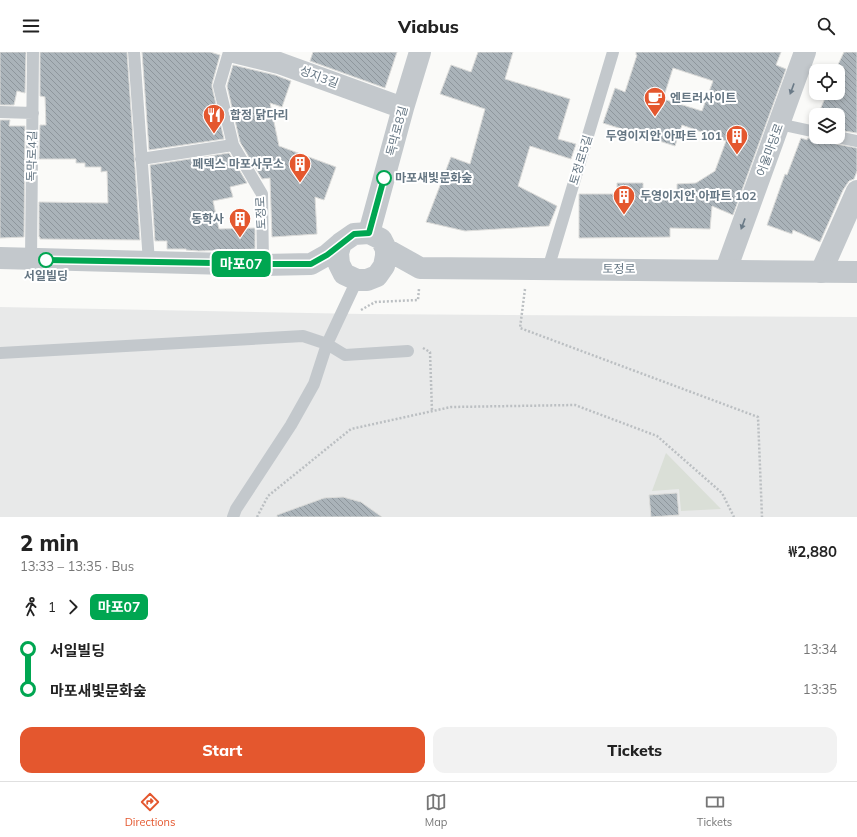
<!DOCTYPE html>
<html lang="en">
<head>
<meta charset="utf-8">
<style>
  :root { --surface:#fff; --page:#f2f2f2; --text:#222; --muted:#767676; --line:#e0e0e0; --accent:#e4572e }
  body { margin:0; font-family:Mulish,"Noto Sans KR",sans-serif; background:var(--page); color:var(--text); height:100vh; display:flex; flex-direction:column; font-size:15px; white-space:nowrap }
  * { box-sizing:border-box; margin:0 }
  p { font-size:13px; color:var(--muted) }
  .icon { flex:none; width:22px; height:22px; fill:none; stroke:currentColor; stroke-width:2; stroke-linecap:round; stroke-linejoin:round }
  .map { position:relative; height:465px; overflow:hidden }
  .sheet { display:flex; flex-direction:column; background:var(--surface); flex:1 }
  .sheet>* { flex:none }
  .badge { padding:0 8px; border-radius:6px; font-size:14px; line-height:26px }
  .controls { position:absolute; left:809px; top:12px; display:grid; gap:8px }
  .controls a { display:grid; place-items:center; width:36px; height:36px; border-radius:8px; background:var(--surface); box-shadow:0 2px 6px #0003; font-size:20px }
  .map>.badge { position:absolute; translate:-50% -50%; box-shadow:0 0 0 2px #fff }
  .legs { display:flex; align-items:center; gap:6px; height:44px; padding:0 20px; font-size:13px }
  .legs p { margin-inline-start:auto }
  .head { display:flex; align-items:center; justify-content:space-between; height:68px; padding:0 20px }
  h1 { font-size:22px; font-weight:800; line-height:30px }
  .primary-button { display:flex; gap:8px; margin-top:auto; padding:8px 20px }
  .primary-button a { flex:1; height:46px; border-radius:12px; background:var(--accent); color:#fff; font-size:16px; font-weight:800; line-height:46px; text-align:center }
  .primary-button a+a { background:var(--page); color:var(--text) }
  ul { padding:0 20px; list-style:none }
  li { display:flex; align-items:center; gap:14px; height:40px; font-size:15px }
  li i { display:grid; place-items:center; width:6px; height:100%; margin:0 5px; background:currentColor }
  li i::after { content:''; width:10px; height:10px; margin:-5px; border:3px solid; border-radius:50%; background:var(--surface) }
  li p { margin-inline-start:auto }
  li:first-child i { background:linear-gradient(#0000 50%,currentColor 0) }
  li:last-child i { background:linear-gradient(currentColor 50%,#0000 0) }
  header { display:flex; justify-content:space-between; align-items:center; height:52px; padding:0 20px; background:var(--surface); font-size:18px; font-weight:800 }
  .tabs { display:flex; justify-content:space-around; align-items:center; height:56px; border-top:1px solid var(--line); background:var(--surface); font-size:11px; color:var(--muted) }
  .tabs a { display:grid; justify-items:center; gap:2px }
  .tabs .on { color:var(--accent) }
  .map>svg:first-child { display:block }
</style>
</head>
<body>
<header><svg class="icon" aria-label="menu" viewBox="0 0 24 24"><path d="M4 6h16M4 12h16M4 18h16"/></svg>Viabus<svg class="icon" aria-label="search" viewBox="0 0 24 24"><circle cx="10" cy="10" r="6"/><path d="M15 15l6 6"/></svg></header>
<div class="map">
<svg width="857" height="465" viewBox="0 0 857 465">
  <defs>
    <pattern id="building-back-hatch" width="6" height="6" patternUnits="userSpaceOnUse"><rect width="6" height="6" fill="#aab3b9"/><path d="M-1 5l2 2M0 0l6 6M5-1l2 2" fill="none" stroke="#8e969c"/></pattern>
  </defs>
  <rect width="100%" height="100%" fill="#fafaf8"/>
  <!-- built -->
  <path fill="#e8e9e9" d="M0 255 363 262 857 265V465H0Z"/>
  <!-- green -->
  <path fill="#dadfd7" d="M666 401 721 457 681 459 679 437 652 439Z"/>
  <!-- building -->
  <path fill="url(#building-back-hatch)" stroke="#dcdcda" fill-rule="evenodd" d="M0 0H26L25 41 17 39 14 53H0Z
    M40 0H127L140 188 40 187V185H39V150L108 151 107 119 101 120V115H85V111H76V107H39L40 73H46L45 45 40 44Z
    M142 0H210L220 3 212 32V35L224 87 149 98Z
    M313 0H397L385 36 310 9Z
    M478 0H513L505 27 570 47 558 87 576 92 571 107 530 94 518 134 557 154 549 174 465 179 426 170 451 105 470 112 485 57 440 42 451 13 471 20Z
    M636 0H781L776 13 786 17 733 163 712 154 710 177 670 176V185L579 186V142H617V131H643V142H677V132L696 131 715 119 726 89 682 73 675 94 603 71 615 36 625 40 637 3H636ZM673 16 713 29 702 59 663 47Z
    M844 0H857V81L838 78V63H818L827 41H838V19H835Z
    M233 13 275 23 291 29 282 55 270 51 279 94 336 115 324 148 315 145 317 182 272 185 270 126 262 127 240 90 227 34Z
    M0 68H10L9 74H25L24 185 0 186Z
    M822 85H830L832 90 836 92 857 96V119L854 127 849 129 843 138 820 190 793 178 792 182 767 173 785 122 787 123 801 86 807 88 808 86 818 87Z
    M229 101 247 131 230 135 233 145 213 149 219 177 255 176V197L199 199 186 198V197H167V189H155L150 113Z
    M677 441 679 463 651 465 649 443Z
    M343 445 361 450 382 465H277V463L324 446Z"/>
  <g fill="none" stroke-linecap="round" stroke-linejoin="round">
    <!-- path -->
    <path stroke="#bbbfc2" stroke-width="2.5" stroke-dasharray="2 2" stroke-linecap="butt" d="M525 237 520 276 758 365 762 465
      M361 258 375 250 418 248 419 237
      M423 296 430 300 432 359
      M257 465 268 444 351 377 451 355 575 353 657 384 722 441 734 465"/>
    <!-- service -->
    <path stroke="#c3c8cc" stroke-width="12" d="M134 0 149 210
      M229 0 219 34 233 93 262 142 263 213
      M0 60 33 61
      M779 72 816 80
      M837 85 857 89
      M141 107 233 93
      M31 207 33 0
      M548 217 613 0
      M0 301 303 284 327 292 345 303 408 299
      M233 465 236 457 291 373 314 332 327 292 357 228"/>
    <!-- minor -->
    <path stroke="#c3c8cc" stroke-width="22" d="M234 0 279 11 403 56
      M369 181 403 56 420 0
      M726 218 805 0
      M821 220 857 139"/>
    <!-- tertiary -->
    <path stroke="#c3c8cc" stroke-width="22" d="M386 197 420 216 857 220
      M0 206 263 213 311 212 327 203 341 191 354 182 369 181 381 187 386 197V204L384 214 377 224 367 228H357L344 222 339 212 338 201 341 191"/>
  </g>
  <!-- one-way arrows -->
  <defs><path id="oneway-solid" d="M-6-.8H1V-3.2L6.5 0L1 3.2V.8H-6Z"/></defs>
  <g fill="#6a7a87">
    <use href="#oneway-solid" transform="translate(792 37) rotate(110)"/>
    <use href="#oneway-solid" transform="translate(743 172) rotate(110)"/>
  </g>
  <g fill="none" stroke-linecap="round" stroke-linejoin="round">
    <!-- line-1 casing -->
    <g stroke="#fff" stroke-width="9">
      <path id="line-1" d="M46 208 263 212H311L327 203 354 182 369 181 384 126"/>
    </g>
    <!-- line-1 -->
    <use href="#line-1" stroke="#00a651" stroke-width="6"/>
  </g>
  <!-- icons -->
  <defs>
    <g id="cafe-pin" transform="scale(1.15)"><path d="M0 17L-7.5 6A9.5 9.5 0 1 1 7.5 6Z" fill="#e4572e" stroke="#fff"/><path d="M-5.5-4.5H6V0H3Q3 3.5 0 3.5H-2.5Q-5.5 3.5-5.5 0ZM3-3.2v2h1.7v-2ZM-6 4.5H4V6H-6Z" fill="#fff"/></g>
    <g id="restaurant-pin" transform="scale(1.15)"><path d="M0 17L-7.5 6A9.5 9.5 0 1 1 7.5 6Z" fill="#e4572e" stroke="#fff"/><path d="M-5-6h1v4h1v-4h1v4h1v-4h1v5L-1.5 .5V6h-2V.5L-5-1ZM5-6V6H3V1.5H1.5Q1.5-4 5-6Z" fill="#fff"/></g>
    <g id="building-pin" transform="scale(1.15)"><path d="M0 17L-7.5 6A9.5 9.5 0 1 1 7.5 6Z" fill="#e4572e" stroke="#fff"/><path d="M-4-6H4V6H1V3H-1V6H-4ZM-2.5-4.3h1.7v1.8h-1.7ZM.8-4.3h1.7v1.8H.8ZM-2.5-1h1.7V.8h-1.7ZM.8-1h1.7V.8H.8Z" fill="#fff"/></g>
  </defs>
  <g fill-rule="evenodd">
    <use href="#cafe-pin" x="655" y="46"/>
    <use href="#restaurant-pin" x="214" y="63"/>
    <use href="#building-pin" x="737" y="84"/>
    <use href="#building-pin" x="300" y="112"/>
    <use href="#building-pin" x="624" y="144"/>
    <use href="#building-pin" x="240" y="167"/>
  </g>
  <!-- markers -->
  <g fill="#fff" stroke="#00a651" stroke-width="2">
    <circle cx="384" cy="126" r="7"/>
    <circle cx="46" cy="208" r="7"/>
  </g>
  <g text-anchor="middle" stroke-width="4" stroke-linejoin="round" paint-order="stroke">
    <!-- street labels -->
    <g font-size="12" fill="#657683" stroke="#fff">
      <text transform="translate(319 25) rotate(20)" y="4">성지3길</text>
      <text transform="translate(397 79) rotate(-75)" y="4">독막로8길</text>
      <text transform="translate(770 98) rotate(-70)" y="4">어울마당로</text>
      <text transform="translate(32 104) rotate(-89)" y="4">독막로4길</text>
      <text transform="translate(581 108) rotate(-73)" y="4">토정로5길</text>
      <text transform="translate(261 161) rotate(-93)" y="4">토정로</text>
      <text x="619" y="221">토정로</text>
    </g>
    <!-- poi labels -->
    <g font-size="12" font-weight="bold" fill="#657683" stroke="#fff" text-anchor="start">
      <text x="670" y="50">엔트러사이트</text>
      <text x="230" y="67">합정 닭다리</text>
      <text x="722" y="88" text-anchor="end">두영이지안 아파트 101</text>
      <text x="284" y="116" text-anchor="end">페덱스 마포사무소</text>
      <text x="640" y="148">두영이지안 아파트 102</text>
      <text x="224" y="171" text-anchor="end">동학사</text>
    </g>
    <!-- stop labels -->
    <g font-size="12" font-weight="bold" fill="#657683" stroke="#fff" text-anchor="start">
      <text x="395" y="130">마포새빛문화숲</text>
      <text x="46" y="228" text-anchor="middle">서일빌딩</text>
    </g>
  </g>
</svg>
<div class="controls">
<a><svg class="icon" aria-label="locate" viewBox="0 0 24 24"><circle cx="12" cy="12" r="6"/><path d="M12 2v4M12 18v4M2 12h4M18 12h4"/></svg></a>
<a><svg class="icon" aria-label="layers" viewBox="0 0 24 24"><path d="M12 4l9 5-9 5-9-5zM3 14l9 5 9-5"/></svg></a>
</div>
<b class="badge" style="left:241px;top:212px;background:#00a651;color:#fff">마포07</b>
</div>
<section class="sheet">
<div class="head"><div><h1>2 min</h1><p>13:33 – 13:35 · Bus</p></div><b>₩2,880</b></div>
<div class="legs"><svg class="icon" aria-label="walk" viewBox="0 0 24 24"><circle cx="13" cy="4" r="2"/><path d="M13 8l-2 6 4 7M11 14l-3 7M7 12l3-4h3l4 4"/></svg>1<svg class="icon" aria-label="forward" viewBox="0 0 24 24"><path d="M9 5l7 7-7 7"/></svg><b class="badge" style="background:#00a651;color:#fff">마포07</b></div>
<ul>
<li><i style="color:#00a651"></i><b>서일빌딩</b><p>13:34</p></li>
<li><i style="color:#00a651"></i><b>마포새빛문화숲</b><p>13:35</p></li>
</ul>
<div class="primary-button"><a>Start</a><a>Tickets</a></div>
</section>
<nav class="tabs">
<a class="on"><svg class="icon" aria-label="directions" viewBox="0 0 24 24"><path d="M12 3l9 9-9 9-9-9zM9 14v-3h6M13 9l2 2-2 2"/></svg>Directions</a>
<a><svg class="icon" aria-label="map" viewBox="0 0 24 24"><path d="M3 6l6-2 6 2 6-2v14l-6 2-6-2-6 2zM9 4v14M15 6v14"/></svg>Map</a>
<a><svg class="icon" aria-label="tickets" viewBox="0 0 24 24"><path d="M3 7h18v10H3zM15 7v10"/></svg>Tickets</a>
</nav>
</body>
</html>
